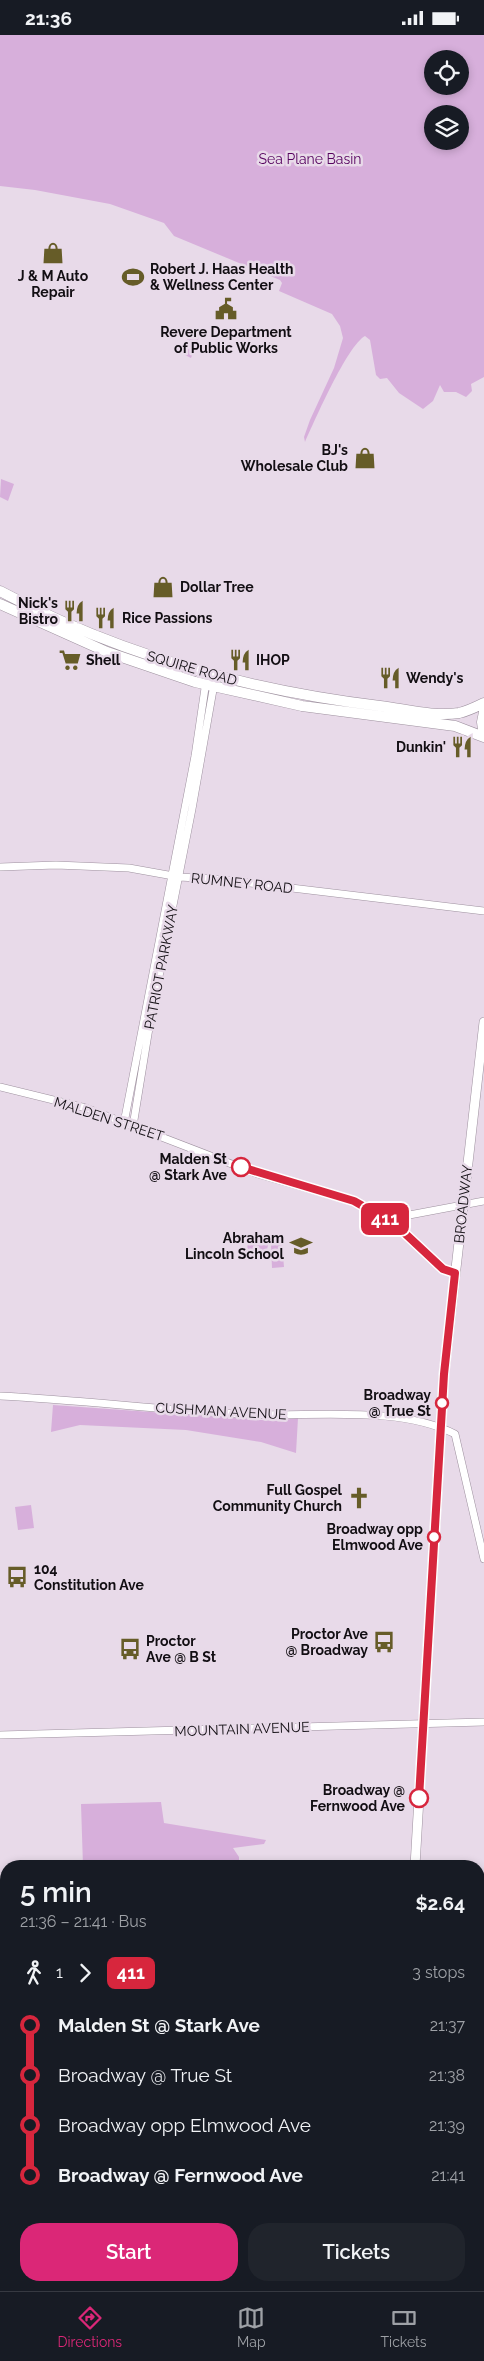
<!DOCTYPE html>
<html lang="en">
<head>
<meta charset="utf-8">
<style>
  :root { --surface:#171b24; --page:#20242c; --text:#f1f3f6; --muted:#9ea1a6; --line:#363941; --accent:#db2777 }
  body { margin:0; font-family:Raleway,sans-serif; background:var(--page); color:var(--text); height:100vh; display:flex; flex-direction:column; font-size:19px; white-space:nowrap }
  * { box-sizing:border-box; margin:0 }
  p { font-size:16px; color:var(--muted) }
  .icon { flex:none; width:28px; height:28px; fill:none; stroke:currentColor; stroke-width:2; stroke-linecap:round; stroke-linejoin:round }
  .map { position:relative; flex:1; overflow:hidden }
  .sheet { position:absolute; left:0px; top:1825px; width:485px; height:431px; display:flex; flex-direction:column; background:var(--surface); border-radius:20px 20px 0 0; box-shadow:0 2px 8px #0003 }
  .sheet>* { flex:none }
  .badge { padding:0 10px; border-radius:8px; font-size:18px; line-height:32px }
  .controls { position:absolute; left:424px; top:15px; display:grid; gap:10px }
  .controls a { display:grid; place-items:center; width:45px; height:45px; border-radius:50%; background:var(--surface); box-shadow:0 2px 8px #0003; font-size:25px }
  .map>.badge { position:absolute; translate:-50% -50%; box-shadow:0 0 0 2px #fff }
  .legs { display:flex; align-items:center; gap:8px; height:55px; padding:0 20px; font-size:16px }
  .legs p { margin-inline-start:auto }
  .summary { display:flex; align-items:center; justify-content:space-between; height:85px; padding:0 20px }
  h1 { font-size:28px; font-weight:600; line-height:38px }
  .action { display:flex; gap:10px; margin-top:auto; padding:10px 20px }
  .action a { flex:1; height:58px; border-radius:20px; background:var(--accent); color:#fff; font-size:20px; font-weight:600; line-height:58px; text-align:center }
  .action a+a { background:var(--page); color:var(--text) }
  ul { padding:0 20px; list-style:none }
  li { display:flex; align-items:center; gap:18px; height:50px; font-size:19px }
  li i { display:grid; place-items:center; width:8px; height:100%; margin:0 6px; background:currentColor }
  li i::after { content:''; width:12px; height:12px; margin:-6px; border:4px solid; border-radius:50%; background:var(--surface) }
  li p { margin-inline-start:auto }
  li:first-child i { background:linear-gradient(#0000 50%,currentColor 0) }
  li:last-child i { background:linear-gradient(currentColor 50%,#0000 0) }
  .status { display:flex; justify-content:space-between; align-items:center; height:35px; padding:0 25px; background:var(--surface); direction:ltr }
  .status svg { height:14px; fill:currentColor }
  .menu { display:flex; justify-content:space-around; align-items:center; height:70px; border-top:1px solid var(--line); background:var(--surface); font-size:14px; color:var(--muted) }
  .menu a { display:grid; justify-items:center; gap:2px }
  .menu .current { color:var(--accent) }
  .map>svg:first-child { display:block }
</style>
</head>
<body>
<div class="status"><b>21:36</b><svg viewBox="0 0 49 12"><path d="M0 12V9h3v3zM5 12V6h3v6zM10 12V3h3v9zM15 12V0h3v12zM26 1h20v11H26zM47 4h2v5h-2z"/></svg></div>
<div class="map">
<svg width="484" height="2256" viewBox="0 0 484 2256">
  <rect width="100%" height="100%" fill="#e8dae9"/>
  <!-- green -->
  <path fill="#d7afdb" fill-rule="evenodd" d="M0 0H484V342L471 349 472 356 466 362 456 357H444L440 350 433 366 423 374 399 358 387 343 380 344 376 340 370 305 365 301C347 311 315 385 305 407L304 402 310 385 334 333 343 303 340 291 332 279 279 256 282 248 280 245 174 201 164 188 110 169 35 155 0 151ZM432 24H460V51H432ZM432 79H460V106H432Z
    M190 298 199 302 191 323 181 318Z
    M1 444 14 449 8 466 0 462Z
    M249 1203 269 1207 266 1218 247 1214Z
    M271 1210H282L284 1232 272 1233Z
    M53 1370 276 1386 298 1383 296 1418 261 1407 186 1395 80 1390 51 1397Z
    M31 1470 34 1493 18 1495 15 1472Z
    M161 1767 164 1788 266 1805 264 1809 233 1813 239 1822V1831H83L81 1769Z"/>
  <g fill="none" stroke-linecap="round" stroke-linejoin="round">
    <!-- minor casing -->
    <g stroke="#9e919f" stroke-width="8">
      <path id="minor" d="M0 832 56 830 129 833 179 842 216 844 484 876
        M0 1052 86 1073 255 1138 354 1167 396 1190 443 1233 455 1238
        M124 1088 195 721 205 653
        M133 1091 150 987 192 774 213 655
        M367 1170 404 1181 484 1166
        M0 1361C81 1365 161 1375 242 1379 306 1383 397 1369 455 1399L484 1524
        M0 1700 484 1687
        M0 2088H6
        M479 2234 484 2233
        M301 2256 317 2250"/>
    </g>
    <!-- major casing -->
    <g stroke="#9e919f" stroke-width="10">
      <path id="major" d="M415 1831 444 1339 484 987
        M0 1887H6
        M479 1960 484 1964
        M389 2256 391 2250"/>
    </g>
    <!-- highway casing -->
    <g stroke="#9e919f" stroke-width="11">
      <path id="highway" d="M0 556C119 620 247 655 380 671 405 674 434 682 459 678 468 676 476 672 484 668
        M0 569 107 617 195 647 302 671 455 691 484 702
        M484 677 482 687 484 702"/>
    </g>
    <!-- minor -->
    <use href="#minor" stroke="#fff" stroke-width="7"/>
    <!-- major -->
    <use href="#major" stroke="#fff" stroke-width="9"/>
    <!-- highway -->
    <use href="#highway" stroke="#fff" stroke-width="10"/>
  </g>
  <g fill="none" stroke-linecap="round" stroke-linejoin="round">
    <!-- line-1 casing -->
    <g stroke="#fff" stroke-width="11">
      <path id="line-1" d="M241 1132 354 1166 396 1190 443 1234 455 1238 444 1339 419 1763"/>
    </g>
    <!-- line-1 -->
    <use href="#line-1" stroke="#d7263d" stroke-width="8"/>
  </g>
  <!-- icons -->
  <defs>
    <g id="shop-bare" transform="scale(1.725)"><path d="M-5-2.5h2.3a2.7 3.5 0 0 1 5.4 0H5L5.5 6h-11ZM-1.5-2.5h3a1.5 2.3 0 0 0-3 0Z" fill="#665c28" stroke="#e8dae9" stroke-width="2.5" paint-order="stroke"/></g>
    <g id="stadium-bare" transform="scale(1.725)"><path d="M0-5a6.5 5 0 1 0 0 10a6.5 5 0 1 0 0-10ZM-3.5-1.8h7v3.6h-7Z" fill="#665c28" stroke="#e8dae9" stroke-width="2.5" paint-order="stroke"/></g>
    <g id="civic-bare" transform="scale(1.725)"><path d="M-.6-6.5H3V-4.5H.6V-3L4-1V1h2V6H-6V1h2V-1L-.6-3ZM-1.2 2.5V6h2.4V2.5Z" fill="#665c28" stroke="#e8dae9" stroke-width="2.5" paint-order="stroke"/></g>
    <g id="restaurant-bare" transform="scale(1.725)"><path d="M-5-6h1v4h1v-4h1v4h1v-4h1v5L-1.5 .5V6h-2V.5L-5-1ZM5-6V6H3V1.5H1.5Q1.5-4 5-6Z" fill="#665c28" stroke="#e8dae9" stroke-width="2.5" paint-order="stroke"/></g>
    <g id="supermarket-bare" transform="scale(1.725)"><path d="M-6-5.5h2.5l.6 2H6L4.5 2H-2.5L-4.4-4H-6ZM-1.5 3.2a1.3 1.3 0 1 0 .1 0ZM3 3.2a1.3 1.3 0 1 0 .1 0Z" fill="#665c28" stroke="#e8dae9" stroke-width="2.5" paint-order="stroke"/></g>
    <g id="school-bare" transform="scale(1.725)"><path d="M0-5L7-2L0 1L-7-2ZM-4 1L0 2.5L4 1V4Q0 6-4 4Z" fill="#665c28" stroke="#e8dae9" stroke-width="2.5" paint-order="stroke"/></g>
    <g id="church-bare" transform="scale(1.725)"><path d="M-1.2-6h2.4v3.5h3.3v2.4h-3.3V6h-2.4V-.1h-3.3v-2.4h3.3Z" fill="#665c28" stroke="#e8dae9" stroke-width="2.5" paint-order="stroke"/></g>
    <g id="bus-bare" transform="scale(1.725)"><path d="M-5-6H5V4H4V6H2V4H-2V6H-4V4H-5ZM-3.5-4V0h7V-4ZM-3.5 1.2v1.5H-2V1.2ZM2 1.2v1.5H3.5V1.2Z" fill="#665c28" stroke="#e8dae9" stroke-width="2.5" paint-order="stroke"/></g>
  </defs>
  <g fill-rule="evenodd">
    <use href="#shop-bare" x="53" y="218"/>
    <use href="#stadium-bare" x="133" y="242"/>
    <use href="#civic-bare" x="226" y="274"/>
    <use href="#shop-bare" x="365" y="423"/>
    <use href="#shop-bare" x="163" y="552"/>
    <use href="#restaurant-bare" x="74" y="576"/>
    <use href="#restaurant-bare" x="105" y="583"/>
    <use href="#supermarket-bare" x="70" y="625"/>
    <use href="#restaurant-bare" x="240" y="625"/>
    <use href="#restaurant-bare" x="390" y="643"/>
    <use href="#restaurant-bare" x="462" y="712"/>
    <use href="#school-bare" x="301" y="1211"/>
    <use href="#church-bare" x="359" y="1463"/>
    <use href="#bus-bare" x="17" y="1542"/>
    <use href="#bus-bare" x="384" y="1607"/>
    <use href="#bus-bare" x="130" y="1614"/>
  </g>
  <!-- markers -->
  <g fill="#fff" stroke="#d7263d" stroke-width="2.5">
    <circle cx="241" cy="1132" r="9"/>
    <circle cx="442" cy="1368" r="6"/>
    <circle cx="434" cy="1502" r="6"/>
    <circle cx="419" cy="1763" r="9"/>
  </g>
  <g text-anchor="middle" stroke-width="5" stroke-linejoin="round" paint-order="stroke">
    <!-- park labels -->
    <g font-size="14" fill="#56035f" stroke="#e8dae9">
      <text x="310" y="129">Sea Plane Basin</text>
    </g>
    <!-- poi labels -->
    <g font-size="14" font-weight="bold" fill="#120e13" stroke="#e8dae9" text-anchor="start">
      <text x="150" y="239">Robert J. Haas Health<tspan x="150" dy="16">&amp; Wellness Center</tspan></text>
      <text x="53" y="246" text-anchor="middle">J &amp; M Auto<tspan x="53" dy="16">Repair</tspan></text>
      <text x="226" y="302" text-anchor="middle">Revere Department<tspan x="226" dy="16">of Public Works</tspan></text>
      <text x="348" y="420" text-anchor="end">BJ's<tspan x="348" dy="16">Wholesale Club</tspan></text>
      <text x="180" y="557">Dollar Tree</text>
      <text x="58" y="573" text-anchor="end">Nick's<tspan x="58" dy="16">Bistro</tspan></text>
      <text x="122" y="588">Rice Passions</text>
      <text x="86" y="630">Shell</text>
      <text x="256" y="630">IHOP</text>
      <text x="406" y="648">Wendy's</text>
      <text x="446" y="717" text-anchor="end">Dunkin'</text>
      <text x="284" y="1208" text-anchor="end">Abraham<tspan x="284" dy="16">Lincoln School</tspan></text>
      <text x="342" y="1460" text-anchor="end">Full Gospel<tspan x="342" dy="16">Community Church</tspan></text>
      <text x="34" y="1539">104<tspan x="34" dy="16">Constitution Ave</tspan></text>
      <text x="368" y="1604" text-anchor="end">Proctor Ave<tspan x="368" dy="16">@ Broadway</tspan></text>
      <text x="146" y="1611">Proctor<tspan x="146" dy="16">Ave @ B St</tspan></text>
    </g>
    <!-- street labels -->
    <g font-size="14" fill="#120e13" stroke="#e8dae9">
      <text transform="translate(192 633) rotate(16)" y="5">SQUIRE ROAD</text>
      <text transform="translate(242 848) rotate(6)" y="5">RUMNEY ROAD</text>
      <text transform="translate(161 932) rotate(-79)" y="5">PATRIOT PARKWAY</text>
      <text transform="translate(109 1084) rotate(18)" y="5">MALDEN STREET</text>
      <text transform="translate(463 1169) rotate(-84)" y="5">BROADWAY</text>
      <text transform="translate(221 1376) rotate(3)" y="5">CUSHMAN AVENUE</text>
      <text transform="translate(242 1694) rotate(-2)" y="5">MOUNTAIN AVENUE</text>
    </g>
    <!-- stop labels -->
    <g font-size="14" font-weight="bold" fill="#120e13" stroke="#e8dae9" text-anchor="end">
      <text x="227" y="1129">Malden St<tspan x="227" dy="16">@ Stark Ave</tspan></text>
      <text x="431" y="1365">Broadway<tspan x="431" dy="16">@ True St</tspan></text>
      <text x="423" y="1499">Broadway opp<tspan x="423" dy="16">Elmwood Ave</tspan></text>
      <text x="405" y="1760">Broadway @<tspan x="405" dy="16">Fernwood Ave</tspan></text>
    </g>
  </g>
</svg>
<div class="controls">
<a><svg class="icon" aria-label="locate" viewBox="0 0 24 24"><circle cx="12" cy="12" r="6"/><path d="M12 2v4M12 18v4M2 12h4M18 12h4"/></svg></a>
<a><svg class="icon" aria-label="layers" viewBox="0 0 24 24"><path d="M12 4l9 5-9 5-9-5zM3 14l9 5 9-5"/></svg></a>
</div>
<b class="badge" style="left:385px;top:1184px;background:#d7263d;color:#fff">411</b>
<section class="sheet">
<div class="summary"><div><h1>5 min</h1><p>21:36 – 21:41 · Bus</p></div><b>$2.64</b></div>
<div class="legs"><svg class="icon" aria-label="walk" viewBox="0 0 24 24"><circle cx="13" cy="4" r="2"/><path d="M13 8l-2 6 4 7M11 14l-3 7M7 12l3-4h3l4 4"/></svg>1<svg class="icon" aria-label="forward" viewBox="0 0 24 24"><path d="M9 5l7 7-7 7"/></svg><b class="badge" style="background:#d7263d;color:#fff">411</b><p>3 stops</p></div>
<ul>
<li><i style="color:#d7263d"></i><b>Malden St @ Stark Ave</b><p>21:37</p></li>
<li><i style="color:#d7263d"></i><span>Broadway @ True St</span><p>21:38</p></li>
<li><i style="color:#d7263d"></i><span>Broadway opp Elmwood Ave</span><p>21:39</p></li>
<li><i style="color:#d7263d"></i><b>Broadway @ Fernwood Ave</b><p>21:41</p></li>
</ul>
<div class="action"><a>Start</a><a>Tickets</a></div>
</section>
</div>
<nav class="menu">
<a class="current"><svg class="icon" aria-label="directions" viewBox="0 0 24 24"><path d="M12 3l9 9-9 9-9-9zM9 14v-3h6M13 9l2 2-2 2"/></svg>Directions</a>
<a><svg class="icon" aria-label="map" viewBox="0 0 24 24"><path d="M3 6l6-2 6 2 6-2v14l-6 2-6-2-6 2zM9 4v14M15 6v14"/></svg>Map</a>
<a><svg class="icon" aria-label="tickets" viewBox="0 0 24 24"><path d="M3 7h18v10H3zM15 7v10"/></svg>Tickets</a>
</nav>
</body>
</html>
